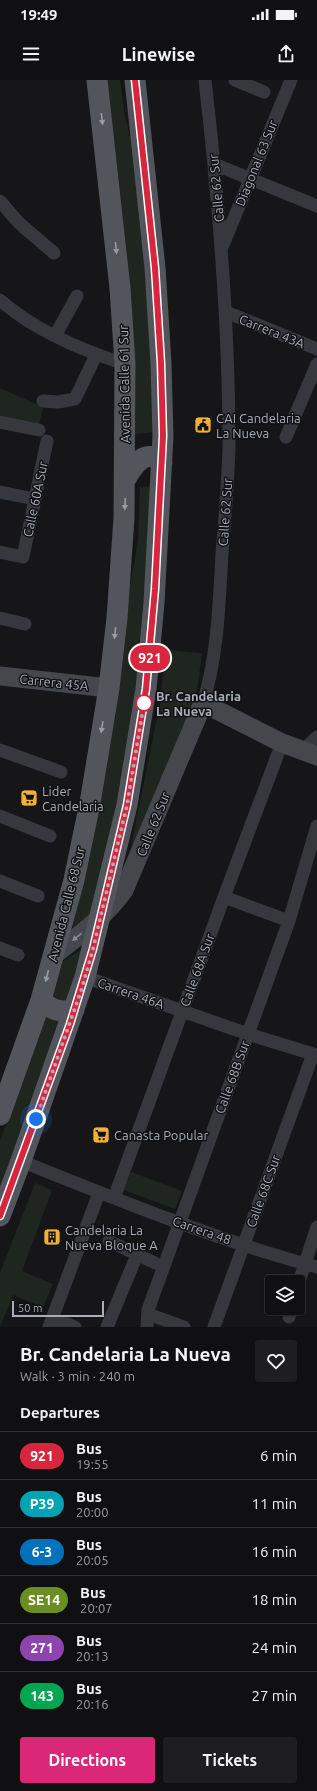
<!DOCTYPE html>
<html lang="en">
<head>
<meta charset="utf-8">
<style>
  :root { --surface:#101012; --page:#1e1e20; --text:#f1f3f6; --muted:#9c9d9f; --line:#303032; --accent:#db2777 }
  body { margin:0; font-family:Ubuntu,sans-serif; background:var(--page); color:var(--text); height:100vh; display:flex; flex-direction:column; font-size:15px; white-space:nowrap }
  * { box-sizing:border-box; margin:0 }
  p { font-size:13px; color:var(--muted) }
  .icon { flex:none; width:22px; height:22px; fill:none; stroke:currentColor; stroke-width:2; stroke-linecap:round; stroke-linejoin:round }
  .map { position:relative; height:1247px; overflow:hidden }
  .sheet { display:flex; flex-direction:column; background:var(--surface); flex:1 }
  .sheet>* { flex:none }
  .badge { padding:0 8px; border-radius:13px; font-size:14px; line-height:26px }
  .fabs { position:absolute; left:265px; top:1195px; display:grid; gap:8px }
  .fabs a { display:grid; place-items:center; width:40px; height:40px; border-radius:4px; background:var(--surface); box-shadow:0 1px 3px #0004,0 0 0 1px var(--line); font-size:20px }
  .scale { position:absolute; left:12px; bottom:10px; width:92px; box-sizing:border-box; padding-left:4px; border:2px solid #a8adb8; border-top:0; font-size:11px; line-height:14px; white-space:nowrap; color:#a8adb8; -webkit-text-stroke:3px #111113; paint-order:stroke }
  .you { position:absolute; width:20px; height:20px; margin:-10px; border:3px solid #fff; border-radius:50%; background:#1a73e8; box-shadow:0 0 0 6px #1a73e833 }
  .map>.badge { position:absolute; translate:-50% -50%; box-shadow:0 0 0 2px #fff }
  h2 { padding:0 20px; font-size:15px; line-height:36px }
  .round { display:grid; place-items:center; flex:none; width:42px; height:42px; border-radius:4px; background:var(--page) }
  .summary { display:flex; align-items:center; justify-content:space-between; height:68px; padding:0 20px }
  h1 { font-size:19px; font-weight:600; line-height:30px }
  .cta { display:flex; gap:8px; margin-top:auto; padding:8px 20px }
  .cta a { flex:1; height:46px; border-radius:4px; background:var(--accent); color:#fff; font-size:16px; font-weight:600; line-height:46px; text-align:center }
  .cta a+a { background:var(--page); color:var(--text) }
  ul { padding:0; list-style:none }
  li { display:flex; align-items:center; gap:12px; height:48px; padding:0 20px; border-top:1px solid var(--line) }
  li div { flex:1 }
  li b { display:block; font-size:15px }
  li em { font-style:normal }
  li .badge { min-width:44px; font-weight:700; text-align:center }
  .status { display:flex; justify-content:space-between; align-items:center; height:28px; padding:0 20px; background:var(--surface); direction:ltr }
  .status svg { height:11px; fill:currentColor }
  header { display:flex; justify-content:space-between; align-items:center; height:52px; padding:0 20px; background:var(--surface); font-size:18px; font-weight:600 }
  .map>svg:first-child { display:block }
</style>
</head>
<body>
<div class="status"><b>19:49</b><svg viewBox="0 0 49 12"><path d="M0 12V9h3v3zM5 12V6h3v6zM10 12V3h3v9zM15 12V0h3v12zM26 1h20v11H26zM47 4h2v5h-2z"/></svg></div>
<header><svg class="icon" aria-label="menu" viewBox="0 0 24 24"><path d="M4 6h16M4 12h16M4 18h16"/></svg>Linewise<svg class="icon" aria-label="share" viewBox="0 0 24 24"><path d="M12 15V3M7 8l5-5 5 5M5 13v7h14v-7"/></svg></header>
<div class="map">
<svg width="317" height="1247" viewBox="0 0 317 1247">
  <rect width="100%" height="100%" fill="#161618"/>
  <!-- green -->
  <path fill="#1e261f" d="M107 0H120L125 37 135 76 150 223 155 352 135 354C138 235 120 117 107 0Z
    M0 308 43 327 37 354 0 347Z
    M153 406 137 608 117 726 94 834 71 852 86 792 128 517 138 461 140 407Z
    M166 570 202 573 196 618 126 791 160 623Z
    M84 867 0 1112V1061L44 941 61 883Z
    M131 1092 182 1111 175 1129 124 1110Z
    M35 1103 52 1110 22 1191 53 1204 43 1227 13 1215 0 1247V1193Z"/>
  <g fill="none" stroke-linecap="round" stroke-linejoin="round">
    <!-- street -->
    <path stroke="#37383d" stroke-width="13" d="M235 0 264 12
      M214 84 317 126
      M0 121 19 143 54 173
      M223 165 291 0
      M0 220C35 251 81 270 125 284
      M226 232 317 269
      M55 256 77 216
      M43 321 58 322 75 319 96 275
      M0 342 39 350
      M286 357 317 284
      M0 412 35 419
      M0 472 23 477 47 361
      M0 538 25 544
      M203 623C218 575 219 524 222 474 225 438 228 403 229 367 229 244 219 122 205 0
      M0 670 61 692
      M302 671 317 657
      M0 736 50 756
      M0 801 38 816
      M224 817 289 841
      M0 868 18 875
      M85 897 248 954 313 974 214 1247
      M21 1081C118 1120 216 1160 317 1187
      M114 1118 224 817 282 663
      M109 1161 155 1183
      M298 1205 317 1147
      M148 1234 184 1247
      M289 1237 291 1228
      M52 1238 75 1247
      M49 1247 99 1113
      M107 1247 137 1175
      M147 1247 148 1230 289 841 317 746"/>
    <!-- secondary -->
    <path stroke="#45474d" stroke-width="19" d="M0 596 109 608
      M53 876C78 856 105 837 124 810L203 623 282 663 317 676"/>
    <!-- primary -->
    <path stroke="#53555c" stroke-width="21" d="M125 400C133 386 146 366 162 383
      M41 920C51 930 60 933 74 930
      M0 1035 41 920 74 800 90 723 109 608 117 538 124 438 125 284 120 208 97 0
      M0 1136 21 1081 85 897 127 725 146 609 154 523 163 356 161 283 155 188 135 0"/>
  </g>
  <!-- one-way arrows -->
  <defs><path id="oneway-solid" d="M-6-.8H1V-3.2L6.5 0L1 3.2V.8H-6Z"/></defs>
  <g fill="#979ba6">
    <use href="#oneway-solid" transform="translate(102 39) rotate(83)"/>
    <use href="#oneway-solid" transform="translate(116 168) rotate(84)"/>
    <use href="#oneway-solid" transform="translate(125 424) rotate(92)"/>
    <use href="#oneway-solid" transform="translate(115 553) rotate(96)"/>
    <use href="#oneway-solid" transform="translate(102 647) rotate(99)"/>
    <use href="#oneway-solid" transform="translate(47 896) rotate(104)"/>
  </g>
  <use fill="#858993" href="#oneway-solid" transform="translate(77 857) rotate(141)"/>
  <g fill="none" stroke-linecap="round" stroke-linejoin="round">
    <!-- line casing -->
    <g stroke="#fff" stroke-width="9">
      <path id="line" d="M0 1136 70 944 93 869 127 725 146 609 155 509 163 356 161 283 155 188 135 0"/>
    </g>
    <!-- line -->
    <use href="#line" stroke="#d7263d" stroke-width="6"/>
    <!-- walk -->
    <path stroke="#a8adb8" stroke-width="4" stroke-dasharray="0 7.2" d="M36 1039 82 908 93 869 127 725 144 623"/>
  </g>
  <!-- icons -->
  <defs>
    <g id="civic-square" transform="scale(0.9)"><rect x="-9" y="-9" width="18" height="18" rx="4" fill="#f2b134" stroke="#111113"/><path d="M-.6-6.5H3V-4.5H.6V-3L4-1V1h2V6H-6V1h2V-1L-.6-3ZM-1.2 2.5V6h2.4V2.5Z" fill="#111"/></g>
    <g id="supermarket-square" transform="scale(0.9)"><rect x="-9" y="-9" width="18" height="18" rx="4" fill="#f2b134" stroke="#111113"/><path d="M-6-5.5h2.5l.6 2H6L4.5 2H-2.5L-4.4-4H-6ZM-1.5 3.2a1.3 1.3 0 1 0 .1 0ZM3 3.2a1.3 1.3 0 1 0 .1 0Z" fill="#111"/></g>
    <g id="building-square" transform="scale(0.9)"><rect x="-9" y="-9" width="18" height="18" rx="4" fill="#f2b134" stroke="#111113"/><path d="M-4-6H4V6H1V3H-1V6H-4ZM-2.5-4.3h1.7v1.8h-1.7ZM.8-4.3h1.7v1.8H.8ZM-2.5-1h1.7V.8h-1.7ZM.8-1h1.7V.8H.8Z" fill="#111"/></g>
  </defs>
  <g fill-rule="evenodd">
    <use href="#civic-square" x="203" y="345"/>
    <use href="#supermarket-square" x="29" y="718"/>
    <use href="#supermarket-square" x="101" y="1055"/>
    <use href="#building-square" x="52" y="1157"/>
  </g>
  <!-- markers -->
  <circle fill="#fff" stroke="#d7263d" stroke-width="2" cx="144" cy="623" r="8"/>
  <g text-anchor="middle" stroke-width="3" stroke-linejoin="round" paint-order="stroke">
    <!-- street labels -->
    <g font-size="13" fill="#a8adb8" stroke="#111113">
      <text transform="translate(256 83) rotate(-68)" y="5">Diagonal 63 Sur</text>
      <text transform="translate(216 108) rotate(-95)" y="5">Calle 62 Sur</text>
      <text transform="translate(272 251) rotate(22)" y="5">Carrera 43A</text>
      <text transform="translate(124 304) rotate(-91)" y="5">Avenida Calle 61 Sur</text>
      <text transform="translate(35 419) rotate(-78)" y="5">Calle 60A Sur</text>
      <text transform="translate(225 432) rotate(-86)" y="5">Calle 62 Sur</text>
      <text transform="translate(54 602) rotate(6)" y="5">Carrera 45A</text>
      <text transform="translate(153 744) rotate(-68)" y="5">Calle 62 Sur</text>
      <text transform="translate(66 824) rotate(-76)" y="5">Avenida Calle 68 Sur</text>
      <text transform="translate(197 890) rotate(-70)" y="5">Calle 68A Sur</text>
      <text transform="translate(131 913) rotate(19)" y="5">Carrera 46A</text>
      <text transform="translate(232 997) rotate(-70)" y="5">Calle 68B Sur</text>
      <text transform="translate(263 1111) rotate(-70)" y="5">Calle 68C Sur</text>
      <text transform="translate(202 1150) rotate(19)" y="5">Carrera 48</text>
    </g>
    <!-- poi labels -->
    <g font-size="13" fill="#a8adb8" stroke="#111113" text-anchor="start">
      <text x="216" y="343">CAI Candelaria<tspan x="216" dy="15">La Nueva</tspan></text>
      <text x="42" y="716">Lider<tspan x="42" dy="15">Candelaria</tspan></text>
      <text x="114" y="1060">Canasta Popular</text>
      <text x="65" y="1155">Candelaria La<tspan x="65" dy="15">Nueva Bloque A</tspan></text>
    </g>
    <!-- stop labels -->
    <g font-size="13" font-weight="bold" fill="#a8adb8" stroke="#111113" text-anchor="start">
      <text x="156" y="621">Br. Candelaria<tspan x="156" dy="15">La Nueva</tspan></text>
    </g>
  </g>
</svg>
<div class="fabs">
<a><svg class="icon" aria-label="layers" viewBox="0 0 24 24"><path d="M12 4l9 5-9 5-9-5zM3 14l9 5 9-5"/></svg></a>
</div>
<div class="scale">50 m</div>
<div class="you" style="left:36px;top:1039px"></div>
<b class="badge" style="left:150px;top:578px;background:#d7263d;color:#fff">921</b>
</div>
<section class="sheet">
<div class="summary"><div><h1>Br. Candelaria La Nueva</h1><p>Walk · 3 min · 240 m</p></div><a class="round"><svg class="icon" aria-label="heart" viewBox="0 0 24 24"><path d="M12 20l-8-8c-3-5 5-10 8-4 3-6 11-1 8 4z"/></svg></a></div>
<h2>Departures</h2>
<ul>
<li><span class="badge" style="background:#d7263d;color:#fff">921</span><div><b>Bus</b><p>19:55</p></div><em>6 min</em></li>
<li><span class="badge" style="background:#00a3b4;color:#fff">P39</span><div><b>Bus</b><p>20:00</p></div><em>11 min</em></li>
<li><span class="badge" style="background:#0072bc;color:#fff">6-3</span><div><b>Bus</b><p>20:05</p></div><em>16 min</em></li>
<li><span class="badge" style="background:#6b8e23;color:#fff">SE14</span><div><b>Bus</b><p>20:07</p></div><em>18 min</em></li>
<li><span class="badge" style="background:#8e44ad;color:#fff">271</span><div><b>Bus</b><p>20:13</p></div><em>24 min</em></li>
<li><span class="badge" style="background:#00a651;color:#fff">143</span><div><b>Bus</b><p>20:16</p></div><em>27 min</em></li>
</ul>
<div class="cta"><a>Directions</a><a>Tickets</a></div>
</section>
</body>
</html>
